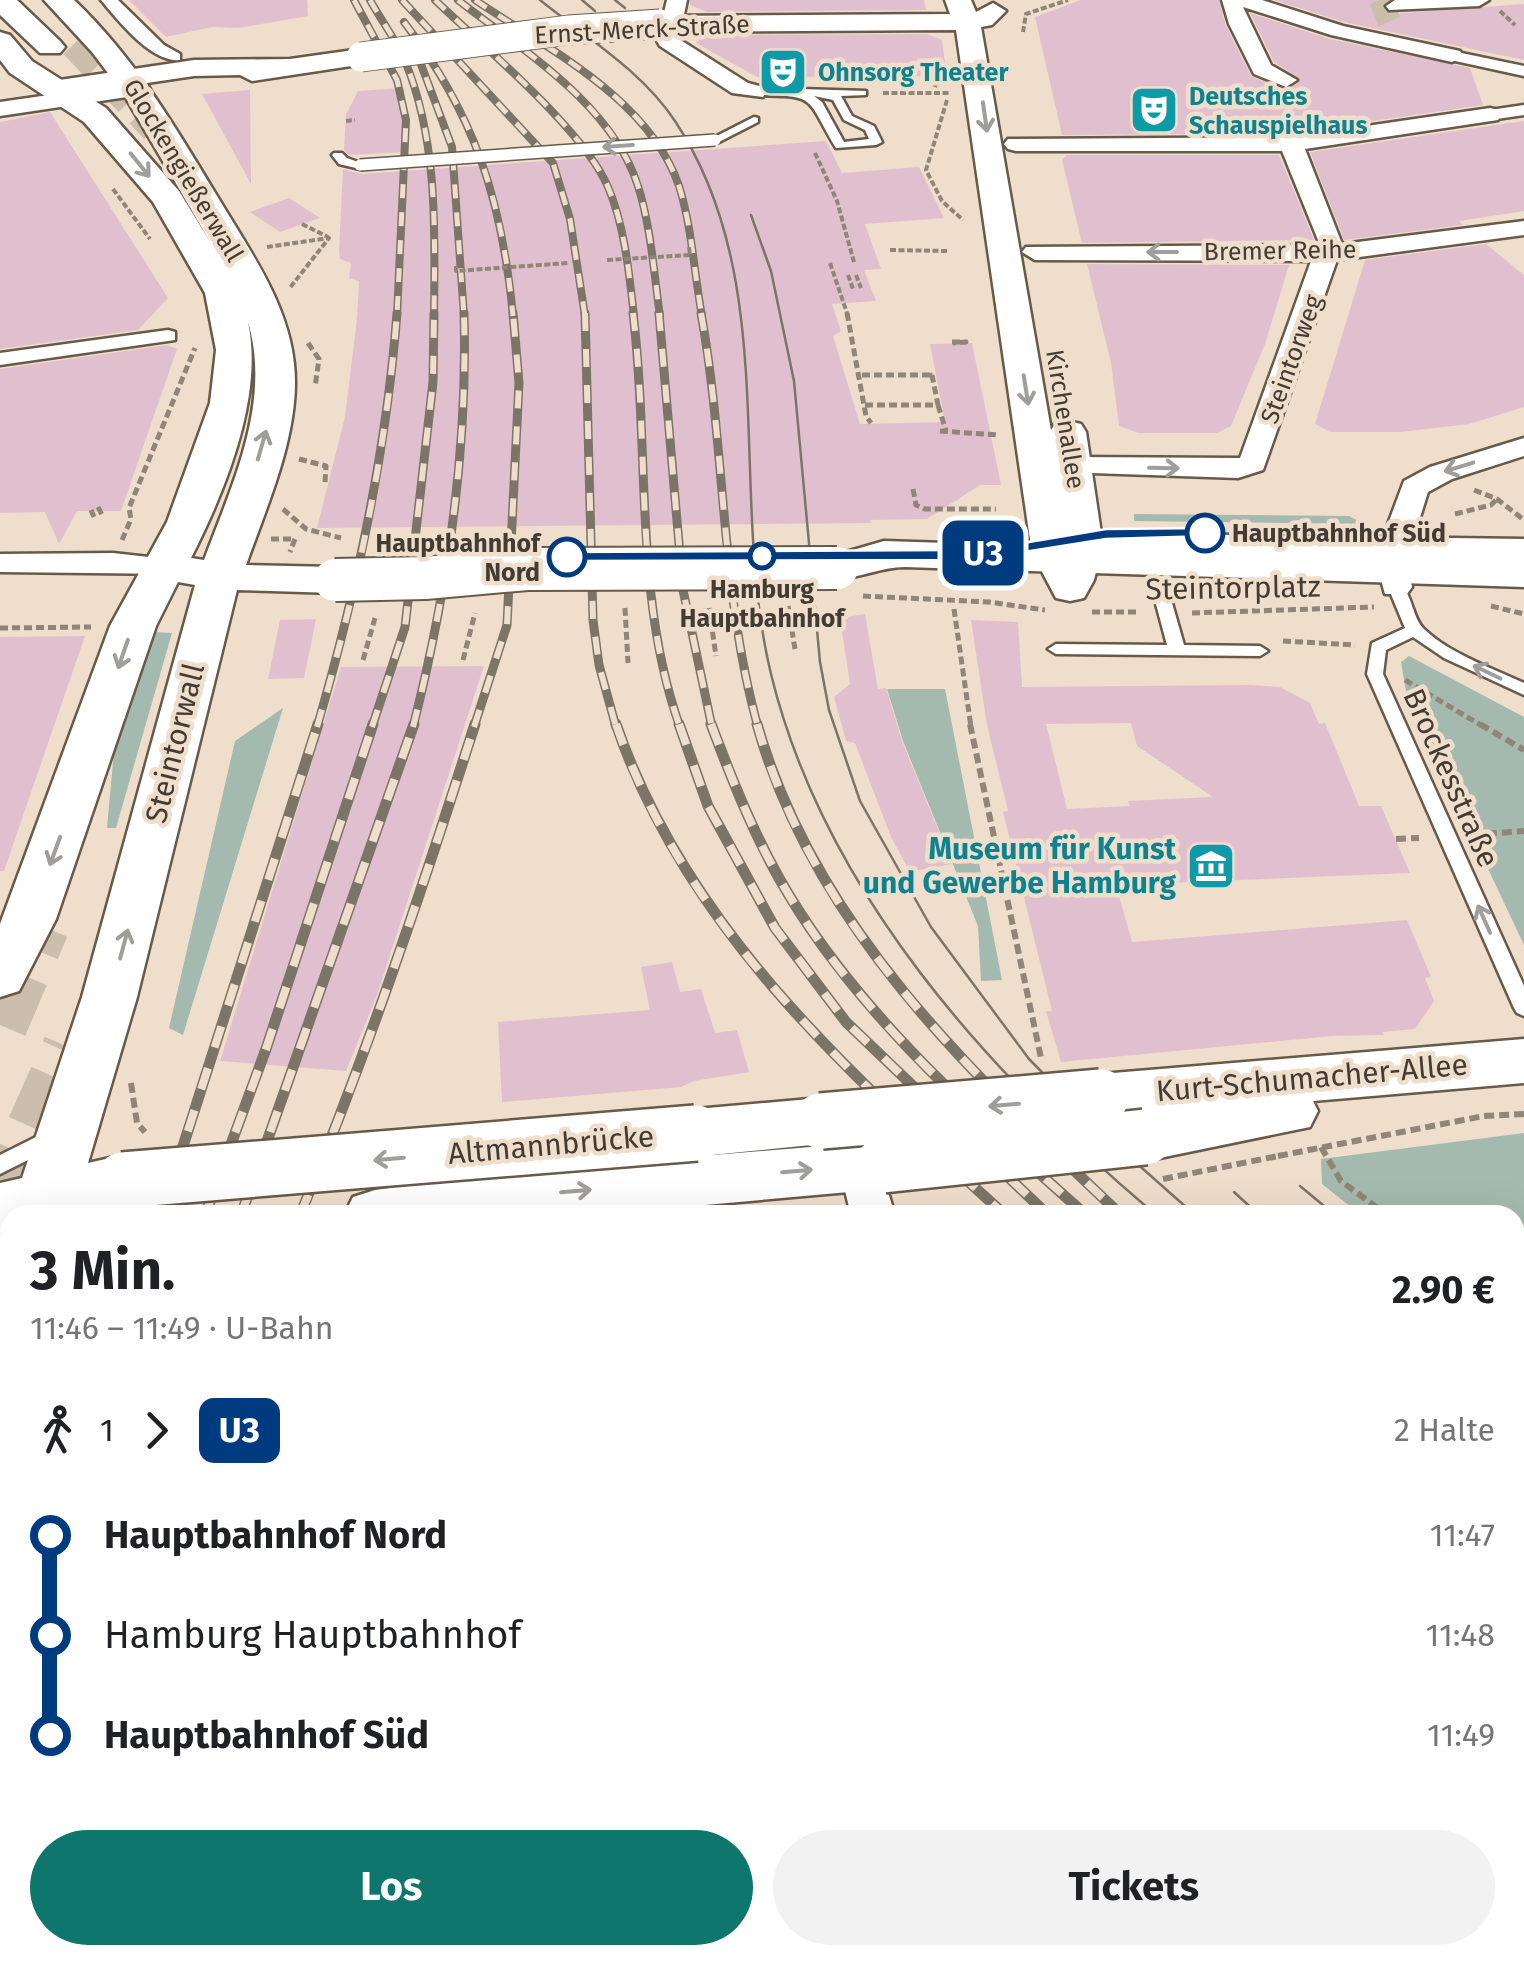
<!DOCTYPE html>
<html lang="de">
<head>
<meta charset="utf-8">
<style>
  :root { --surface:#fff; --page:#f2f2f2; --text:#202124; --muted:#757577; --accent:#0f766e }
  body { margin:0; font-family:"Fira Sans",sans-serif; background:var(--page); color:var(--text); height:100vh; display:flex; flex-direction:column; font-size:38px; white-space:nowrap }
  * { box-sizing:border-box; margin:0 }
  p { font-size:32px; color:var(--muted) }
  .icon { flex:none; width:55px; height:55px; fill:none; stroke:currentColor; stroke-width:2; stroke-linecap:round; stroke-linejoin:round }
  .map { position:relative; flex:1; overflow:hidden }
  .details { position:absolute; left:0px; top:1205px; width:1525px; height:760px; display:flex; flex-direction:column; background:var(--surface); border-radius:30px 30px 0 0; box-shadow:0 10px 40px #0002 }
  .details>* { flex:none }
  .badge { padding:0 20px; border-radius:15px; font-size:35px; line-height:65px }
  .map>.badge { position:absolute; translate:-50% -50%; box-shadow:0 0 0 5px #fff }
  .legs { display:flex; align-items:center; gap:15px; height:110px; padding:0 30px; font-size:32px }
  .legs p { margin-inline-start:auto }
  .summary { display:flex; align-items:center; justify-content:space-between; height:170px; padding:0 30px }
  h1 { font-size:55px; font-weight:700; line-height:75px }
  .primary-button { display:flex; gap:20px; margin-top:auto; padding:20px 30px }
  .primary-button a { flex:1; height:115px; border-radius:60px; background:var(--accent); color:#fff; font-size:40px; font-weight:700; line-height:115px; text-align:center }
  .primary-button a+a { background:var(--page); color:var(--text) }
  ul { padding:0 30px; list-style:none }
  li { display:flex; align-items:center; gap:35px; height:100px; font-size:38px }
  li i { display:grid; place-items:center; width:15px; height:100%; margin:0 12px; background:currentColor }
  li i::after { content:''; width:25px; height:25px; margin:-12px; border:8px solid; border-radius:50%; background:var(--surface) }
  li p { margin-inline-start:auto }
  li:first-child i { background:linear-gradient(#0000 50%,currentColor 0) }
  li:last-child i { background:linear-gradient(currentColor 50%,#0000 0) }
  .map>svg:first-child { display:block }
</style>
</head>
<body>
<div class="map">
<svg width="1524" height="1965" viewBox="0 0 1524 1965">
  <rect width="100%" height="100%" fill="#efdecb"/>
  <!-- green -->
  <path fill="#a5baae" d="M1134 514 1349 516 1364 524 1134 521Z
    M152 632 172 633 116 828H107L114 751Z
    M1409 656 1524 717V945L1407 697 1401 662Z
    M887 689H945L1002 980 981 981 978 926 903 741Z
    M283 708 183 1035 169 1028 235 741Z
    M1524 1133V1342L1515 1336V1215H1361L1322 1184 1321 1159Z"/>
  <!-- building -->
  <path fill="#e0c0cf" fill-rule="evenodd" d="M129 0H307L308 16 238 28 212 27 166 37Z
    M690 0H924L926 10 707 12 690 5Z
    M1081 0H1219L1226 26 1251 76 1285 90 1300 79 1274 62 1250 13 1330 39 1470 68 1483 105 1291 133 1062 135 1035 17Z
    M1274 0H1379L1385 2 1383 8 1389 14 1524 4V60L1344 22Z
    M927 34 942 40 946 71 933 76 757 77 696 43 704 35Z
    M404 88 408 152 349 155 344 150 346 115 358 91Z
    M250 90 251 184 202 94Z
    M50 112 168 298 138 330 0 349V122Z
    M1524 121V211L1459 221 1463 225 1344 240 1310 152Z
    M826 141 842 173 919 167 944 218 865 224 881 269 864 270 876 301 832 304 841 331 833 336 860 424 945 422 930 344 972 343 1001 485H980L927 519 870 520 871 523 317 528 345 417 357 318 359 281 349 278 351 263 340 259 339 252 343 169 361 174Z
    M1067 155H1279L1314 240 1082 243 1062 160Z
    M289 198 320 218 280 232 250 212Z
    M1486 244 1524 275V407L1469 424 1401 432H1330L1315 424 1365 260Z
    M1087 264 1289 265 1265 344 1231 426 1217 433H1138L1119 426 1111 363Z
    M167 345 177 349 121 511H77L59 544 45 512 0 513V369Z
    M865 614 878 689 886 688 902 741 952 864 910 872 891 837 855 743 846 741 834 697 850 684 840 618Z
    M316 619 304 678 268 679 280 620Z
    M971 620 1018 622 1022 687 1251 685 1280 687 1310 703 1319 724 1325 723 1359 806H1381L1410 873 1116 885 1132 942 1407 920 1431 977 1425 978 1434 1001 1415 1029 1382 1032 1384 1035 1332 1036 1061 1062 1046 1011H1052L1003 812 1008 811 987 725ZM1131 723 1137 746 1213 797 1128 801 1130 806 1067 809 1046 724Z
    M85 636 4 871H0V637Z
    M484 666 376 998 346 1071 220 1061 341 667Z
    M672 962 680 992 701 989 715 1033 737 1030 749 1072 694 1081 681 1087 502 1102 498 1022 650 1010 641 967Z"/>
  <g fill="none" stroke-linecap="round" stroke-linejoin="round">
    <!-- minor-tunnel -->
    <path stroke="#ccbead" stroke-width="24" stroke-dasharray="24 11" stroke-linecap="butt" d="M1374 15 1396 6"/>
    <!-- primary-tunnel-far1 -->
    <path stroke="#ccbead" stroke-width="32" stroke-dasharray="32 16" stroke-linecap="butt" d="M75 43 156 128"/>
    <!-- primary-tunnel -->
    <path stroke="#ccbead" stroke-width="55" stroke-dasharray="55 28" stroke-linecap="butt" d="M0 1025 42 926
      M0 1204 70 1048"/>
    <!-- service casing -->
    <g stroke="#685a49" stroke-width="5">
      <path id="service" d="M801 89 866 91V95L841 96 852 116 874 126 882 142 876 145 836 148C805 97 819 96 755 95L749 92 755 89ZM814 96 833 100 844 120 865 130 869 139 844 142 822 102Z
        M754 117 758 118V122L719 142 709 140Z
        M334 153H342L347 158 366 165 360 169 339 164 332 155Z
        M1396 582C1413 590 1411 617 1424 629 1450 654 1492 668 1524 683V695L1444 658 1413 637 1386 650 1383 674 1524 986V1016L1517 1013 1514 1008 1367 674 1372 643 1405 628 1388 587Z
        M1160 584 1168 589 1184 645 1260 646 1268 651 1260 656 1056 654 1048 649 1056 644 1167 645 1152 589Z
        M56 1127 64 1130 67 1136 64 1142 0 1174V1155Z"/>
    </g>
    <!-- pedestrian casing -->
    <g stroke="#685a49" stroke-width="5">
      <path id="pedestrian" d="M101 0H118L164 45 180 54V60C151 63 118 20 101 0Z
        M1452 51 1524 66V76L1446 59 1444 56Z
        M1524 105V115L1490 120 1481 115 1490 110Z
        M168 330 175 332V340L0 365V353Z"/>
    </g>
    <!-- minor casing -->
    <g stroke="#685a49" stroke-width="5">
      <path id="minor" d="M667 0H687L679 39 748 83 763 87 766 92 763 97 732 93 660 46 657 41Z
        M1222 0H1262L1343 26 1460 51 1463 56 1452 62 1331 35 1243 7 1271 65 1297 80 1286 87 1254 74 1229 24Z
        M1395 0H1489L1479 6 1389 10 1386 6Z
        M139 82 147 84 150 89 147 94 0 116V102Z
        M1490 108 1498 110 1501 115 1498 120 1305 149 1342 244 1524 221V235L1337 260 1263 470 1238 478 1062 472 1058 466 1062 460 1073 457 1240 458 1311 261 1035 260 1022 252 1026 247 1316 245 1318 240 1282 151H1016L1008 149 1004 144 1008 139 1291 137Z
        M1524 438V456L1452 479 1428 492 1407 559 1412 587 1407 594H1385L1375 559 1404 481 1430 467Z
        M113 553 176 560 181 567 176 574 0 572V554Z
        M861 1148 876 1153 895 1215H851L839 1166 846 1153Z
        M1515 1676 1524 1680V1736L1515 1733Z
        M683 1955H763L759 1965H679Z
        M1151 1955H1211L1215 1965H1155Z"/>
    </g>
    <!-- tertiary casing -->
    <g stroke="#685a49" stroke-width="5">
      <path id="tertiary" d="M945 0H971L976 12 993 3 1006 11 992 25 981 27 1051 430 1055 424 1068 421 1081 424 1086 432 1101 533 1524 539V563L1100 556 1094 580 1084 598 1070 601 1056 598 1032 553 956 30 660 32 647 24 660 16 950 14Z
        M361 49 371 51 374 57 371 63 252 81 240 75 194 76 53 97 39 89 53 81 194 60 290 59Z"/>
    </g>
    <!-- secondary casing -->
    <g stroke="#685a49" stroke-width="5">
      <path id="secondary" d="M44 0H74C134 57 174 125 217 196 251 253 295 312 295 382 295 444 266 508 246 565L335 567 351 571 357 580 351 589 335 593 237 590 137 997 88 1163 123 1155 144 1163 153 1180 144 1197 79 1215H10V1231L0 1233V1183L22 1178 82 997 195 585 178 582 156 626 56 919 19 991 0 997V924L110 626 167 522 210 403 216 350 205 293 153 202 84 122 10 73 0 60V32L10 35 32 61 106 108 179 191 212 245 123 93 92 52ZM248 322C272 403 232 485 204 560L191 558C225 491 264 397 248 322Z
        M884 541 1524 561V587L905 567C876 567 850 584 822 577L815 568 822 559Z
        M1524 1039V1083L1313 1101 1318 1111 1310 1127 1145 1161 1124 1154 1115 1137 1124 1120 1134 1117 1101 1120 1080 1113 1072 1097 1080 1081 1101 1074Z
        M821 1098 842 1104 850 1121 842 1138 821 1144 702 1156 883 1141 904 1148 913 1165 904 1182 883 1189 593 1215H344L353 1197 375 1190 491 1174 696 1157 675 1150 666 1133 675 1116 696 1109Z
        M10 1262V1339L0 1343V1265Z"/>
    </g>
    <!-- primary casing -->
    <g stroke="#685a49" stroke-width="5">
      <path id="primary" d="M0 0H17L60 41 65 47 60 53H40L0 15Z"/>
    </g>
    <!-- path-far3 -->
    <path stroke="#908578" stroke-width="4" stroke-dasharray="6 2.5" stroke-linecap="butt" d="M1500 11 1515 25
      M1023 32 1026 14 1068 0
      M935 87 938 78 947 76
      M883 93H951
      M947 100 926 170 942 201 963 220
      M346 121 355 120
      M815 153 837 201 854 262
      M113 189 150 239
      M302 224 328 237
      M267 247 329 238 289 289
      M890 250 948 251
      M830 263 848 316
      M848 275 853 289
      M856 275 861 288"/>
    <!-- path-far2 -->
    <path stroke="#908578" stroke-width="5" stroke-dasharray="8 4" stroke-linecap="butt" d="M847 313 866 416 871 423
      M952 342H966L953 343
      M308 343 319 359 315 387
      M862 375H932
      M865 405H938L932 375H936
      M938 405 946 431
      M940 431 998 435
      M299 459 326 466 325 483
      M913 489 916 505 925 509H996
      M1474 490 1497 499 1524 520
      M98 507 103 517
      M283 509 306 529 341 538
      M91 510 94 517
      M1455 514 1491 505 1497 499
      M271 539H295L290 552
      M122 540 131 519 129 508 195 348
      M863 596 989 602 1045 610
      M788 606 795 649
      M1491 606 1524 614
      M625 608 628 663
      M709 608 716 656
      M954 609 971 727
      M1092 612H1140
      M1192 613 1374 607
      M0 628 91 627
      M1283 641 1355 645
      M363 660 375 618
      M463 660 475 613
      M1405 680 1484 727"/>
    <!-- path-far1 -->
    <path stroke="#908578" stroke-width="6" stroke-dasharray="10 5" stroke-linecap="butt" d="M970 724 1041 1058
      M1480 724 1524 750
      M1472 835 1524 831
      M1396 839 1419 838
      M997 856 1013 855
      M131 1083 137 1123 145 1132
      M1321 1147 1341 1181 1387 1215
      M1278 1156 1484 1116 1524 1114"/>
    <!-- path -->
    <path stroke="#908578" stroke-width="9" stroke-dasharray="12 6" stroke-linecap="butt" d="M1515 1312 1524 1318
      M0 1424 10 1404
      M539 1955 541 1965"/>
    <!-- service -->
    <use href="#service" fill="#fff" fill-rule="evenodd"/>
    <!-- pedestrian -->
    <use href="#pedestrian" fill="#fff" fill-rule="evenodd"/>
    <!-- minor -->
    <use href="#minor" fill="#fff" fill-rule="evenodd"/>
    <!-- tertiary -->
    <use href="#tertiary" fill="#fff" fill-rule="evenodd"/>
    <!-- secondary -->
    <use href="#secondary" fill="#fff" fill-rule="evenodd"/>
    <!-- primary -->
    <use href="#primary" fill="#fff" fill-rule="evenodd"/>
    <!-- tram-far1 -->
    <path stroke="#7d7468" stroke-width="2.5" d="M540 0C586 37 642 71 675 121 783 284 727 493 771 674 824 892 989 1074 1156 1215
      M582 0 595 11
      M615 0 625 8
      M751 215 771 271 794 381 820 662 829 710 860 801 931 927 1029 1059 1099 1130 1195 1215
      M1300 1186 1335 1215
      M1234 1192 1259 1215"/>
    <!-- tram -->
    <path stroke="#7d7468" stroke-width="4" d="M1515 1361 1524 1368
      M1515 1410 1524 1417
      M1515 1450 1524 1456
      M1515 1483 1524 1489"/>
    <!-- rail-far3 casing -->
    <g stroke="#7d7468" stroke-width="8">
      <path id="rail-far3" d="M354 0 397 80 406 120 397 316
        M370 0C381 20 396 40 405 61 438 140 435 232 434 316
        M402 0 553 163 570 219 585 316
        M435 0C482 45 584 130 608 187 625 227 629 273 634 316
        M458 0C522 50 612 104 638 186 651 227 654 274 660 316
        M475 0C546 48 649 98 679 186 692 227 694 273 702 316
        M404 22C475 115 502 200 513 316
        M416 51 452 147 464 316"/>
    </g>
    <!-- rail-far2 casing -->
    <g stroke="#7d7468" stroke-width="9">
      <path id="rail-far2" d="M585 313 593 620 599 665 616 727
        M633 313C650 450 633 596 680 727
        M659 313 683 590 712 727
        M701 313C726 451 720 591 758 727
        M317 727C357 590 386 455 397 313
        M372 727 405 627 433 382 434 313
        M413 727C447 593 468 451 464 313
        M474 727 507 625 519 383 513 313"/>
    </g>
    <!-- rail-far1 casing -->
    <g stroke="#7d7468" stroke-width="11">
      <path id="rail-far1" d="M616 724C686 929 850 1074 1005 1215
        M679 724 708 806 775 928 846 1022 1048 1215
        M711 724C731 777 751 828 779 878 853 1010 974 1115 1086 1215
        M757 724C814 927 973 1075 1121 1215
        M161 1215 318 724
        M205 1215 266 1049 373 724
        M241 1215 414 724
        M300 1215C367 1054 422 890 475 724"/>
    </g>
    <!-- rail casing -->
    <g stroke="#7d7468" stroke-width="14">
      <path id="rail" d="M1515 1520 1524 1526
        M1515 1554 1524 1561
        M1515 1584 1524 1590
        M1515 1622 1524 1628
        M0 1736 10 1705
        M0 1849 10 1816
        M2 1965 10 1937
        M42 1965 45 1955"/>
    </g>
    <!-- rail-far3 -->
    <use href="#rail-far3" stroke="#efdecb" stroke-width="5" stroke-dasharray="14" stroke-linecap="butt"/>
    <!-- rail-far2 -->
    <use href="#rail-far2" stroke="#efdecb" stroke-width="6" stroke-dasharray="18" stroke-linecap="butt"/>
    <!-- rail-far1 -->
    <use href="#rail-far1" stroke="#efdecb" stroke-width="8" stroke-dasharray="22" stroke-linecap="butt"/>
    <!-- rail -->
    <use href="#rail" stroke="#efdecb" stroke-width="10" stroke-dasharray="29" stroke-linecap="butt"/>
    <!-- service-bridge casing -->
    <g stroke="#685a49" stroke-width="14" stroke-linecap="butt">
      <path id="service-bridge" d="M360 165 715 140"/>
    </g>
    <!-- tertiary-bridge casing -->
    <g stroke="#685a49" stroke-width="31" stroke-linecap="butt">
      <path id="tertiary-bridge" d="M361 57 569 30 660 24"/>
    </g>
    <!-- secondary-bridge-far1 casing -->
    <g stroke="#685a49" stroke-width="46" stroke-linecap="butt">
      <path id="secondary-bridge-far1" d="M335 580 425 578 527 569 837 568"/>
    </g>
    <!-- secondary-bridge casing -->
    <g stroke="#685a49" stroke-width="60" stroke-linecap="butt">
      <path id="secondary-bridge" d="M821 1121 1101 1097
        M883 1165 1145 1137
        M123 1180 696 1133"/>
    </g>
    <!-- path-bridge-far1 -->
    <path stroke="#908578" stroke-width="4" stroke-dasharray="6 2.5" stroke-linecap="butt" d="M607 260 690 255 689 247
      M456 266V271L568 263"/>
    <!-- path-bridge -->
    <path stroke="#908578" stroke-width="6" stroke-dasharray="10 5" stroke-linecap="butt" d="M1163 1179 1278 1156"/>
    <!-- service-bridge -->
    <use href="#service-bridge" stroke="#fff" stroke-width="11"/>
    <!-- tertiary-bridge -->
    <use href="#tertiary-bridge" stroke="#fff" stroke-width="29"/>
    <!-- secondary-bridge-far1 -->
    <use href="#secondary-bridge-far1" stroke="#fff" stroke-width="42"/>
    <!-- secondary-bridge -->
    <use href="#secondary-bridge" stroke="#fff" stroke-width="55"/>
  </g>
  <!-- one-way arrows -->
  <defs><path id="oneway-shaft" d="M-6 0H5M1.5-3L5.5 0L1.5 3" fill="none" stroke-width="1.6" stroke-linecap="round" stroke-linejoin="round" transform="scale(2.5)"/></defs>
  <g stroke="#a09e9a">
    <use href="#oneway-shaft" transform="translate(985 117) rotate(82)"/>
    <use href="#oneway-shaft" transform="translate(618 146) rotate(176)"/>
    <use href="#oneway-shaft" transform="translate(140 165) rotate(51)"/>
    <use href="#oneway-shaft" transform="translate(1162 252) rotate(-180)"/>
    <use href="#oneway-shaft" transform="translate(1026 390) rotate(81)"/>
    <use href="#oneway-shaft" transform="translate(262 445) rotate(-74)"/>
    <use href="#oneway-shaft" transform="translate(1459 467) rotate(163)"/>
    <use href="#oneway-shaft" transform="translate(1164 468) rotate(1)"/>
    <use href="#oneway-shaft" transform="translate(123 654) rotate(109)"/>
    <use href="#oneway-shaft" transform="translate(1487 672) rotate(-154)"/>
    <use href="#oneway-shaft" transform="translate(55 851) rotate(110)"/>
    <use href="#oneway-shaft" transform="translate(1484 919) rotate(-114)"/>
    <use href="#oneway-shaft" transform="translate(124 944) rotate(-75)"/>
    <use href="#oneway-shaft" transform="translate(1004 1105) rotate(175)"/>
    <use href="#oneway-shaft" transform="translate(389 1159) rotate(175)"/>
    <use href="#oneway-shaft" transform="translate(797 1171) rotate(-5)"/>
    <use href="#oneway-shaft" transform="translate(576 1191) rotate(-5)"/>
  </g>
  <!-- line-1 -->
  <path fill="#003b80" stroke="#fff" stroke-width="2.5" d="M1205 528 1213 533 1211 536 1106 539 999 556 952 560 567 561 560 557 567 552 952 550 999 547 1106 529Z"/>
  <!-- icons -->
  <defs>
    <g id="theatre-square" transform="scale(2.5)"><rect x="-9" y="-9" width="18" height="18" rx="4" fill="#0f9aa8" stroke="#efdecb"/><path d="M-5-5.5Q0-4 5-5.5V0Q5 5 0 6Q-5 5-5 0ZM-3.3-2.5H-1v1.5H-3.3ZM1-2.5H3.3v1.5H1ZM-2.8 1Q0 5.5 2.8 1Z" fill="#fff"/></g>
    <g id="museum-square" transform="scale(2.5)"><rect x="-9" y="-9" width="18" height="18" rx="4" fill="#0f9aa8" stroke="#efdecb"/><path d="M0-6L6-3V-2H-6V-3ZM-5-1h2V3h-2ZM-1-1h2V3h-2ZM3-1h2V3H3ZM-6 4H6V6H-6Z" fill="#fff"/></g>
  </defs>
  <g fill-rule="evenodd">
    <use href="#theatre-square" x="783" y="72"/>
    <use href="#theatre-square" x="1154" y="110"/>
    <use href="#museum-square" x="1211" y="866"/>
  </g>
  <!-- markers -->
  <g fill="#fff" stroke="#003b80" stroke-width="5">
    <circle cx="1205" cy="533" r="18"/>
    <circle cx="762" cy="556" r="12"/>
    <circle cx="567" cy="557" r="18"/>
  </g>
  <g text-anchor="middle" stroke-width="9" stroke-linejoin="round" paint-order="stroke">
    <!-- far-street labels -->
    <g font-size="25" fill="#423c34" stroke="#efdecb">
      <text transform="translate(642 29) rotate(-3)" y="9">Ernst-Merck-Straße</text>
      <text transform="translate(184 170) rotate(59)" y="9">Glockengießerwall</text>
      <text transform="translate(1280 250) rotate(-1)" y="9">Bremer Reihe</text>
      <text transform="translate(1291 359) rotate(-70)" y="9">Steintorweg</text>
      <text transform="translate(1066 419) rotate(81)" y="9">Kirchenallee</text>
    </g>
    <!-- far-culture labels -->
    <g font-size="25" font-weight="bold" fill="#0d838f" stroke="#efdecb" text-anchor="start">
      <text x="818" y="81">Ohnsorg Theater</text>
      <text x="1189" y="105">Deutsches<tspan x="1189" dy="29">Schauspielhaus</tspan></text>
    </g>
    <!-- far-stop labels -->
    <g font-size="25" font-weight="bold" fill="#423c34" stroke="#efdecb" text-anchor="start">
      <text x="1232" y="542">Hauptbahnhof Süd</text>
      <text x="540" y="552" text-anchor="end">Hauptbahnhof<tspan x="540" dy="29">Nord</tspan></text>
      <text x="762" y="598" text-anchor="middle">Hamburg<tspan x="762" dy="29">Hauptbahnhof</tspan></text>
    </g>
    <!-- street labels -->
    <g font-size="30" fill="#423c34" stroke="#efdecb">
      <text transform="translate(1233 588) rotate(-1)" y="10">Steintorplatz</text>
      <text transform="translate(175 743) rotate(-76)" y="10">Steintorwall</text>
      <text transform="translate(1451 778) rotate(66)" y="10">Brockesstraße</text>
      <text transform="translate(1312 1078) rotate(-5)" y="10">Kurt-Schumacher-Allee</text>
      <text transform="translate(551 1145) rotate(-5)" y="10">Altmannbrücke</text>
    </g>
    <!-- culture labels -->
    <g font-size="30" font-weight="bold" fill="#0d838f" stroke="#efdecb" text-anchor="end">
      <text x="1176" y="859">Museum für Kunst<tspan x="1176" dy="34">und Gewerbe Hamburg</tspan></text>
    </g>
  </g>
</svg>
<b class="badge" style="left:983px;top:553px;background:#003b80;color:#fff">U3</b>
<section class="details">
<div class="summary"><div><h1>3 Min.</h1><p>11:46 – 11:49 · U-Bahn</p></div><b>2.90 €</b></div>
<div class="legs"><svg class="icon" aria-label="walk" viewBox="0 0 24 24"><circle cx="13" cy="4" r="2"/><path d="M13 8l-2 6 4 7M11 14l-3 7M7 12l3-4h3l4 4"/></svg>1<svg class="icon" aria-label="forward" viewBox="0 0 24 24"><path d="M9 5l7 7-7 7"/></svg><b class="badge" style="background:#003b80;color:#fff">U3</b><p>2 Halte</p></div>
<ul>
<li><i style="color:#003b80"></i><b>Hauptbahnhof Nord</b><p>11:47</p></li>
<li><i style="color:#003b80"></i><span>Hamburg Hauptbahnhof</span><p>11:48</p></li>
<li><i style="color:#003b80"></i><b>Hauptbahnhof Süd</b><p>11:49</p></li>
</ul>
<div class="primary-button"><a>Los</a><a>Tickets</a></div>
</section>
</div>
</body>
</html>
